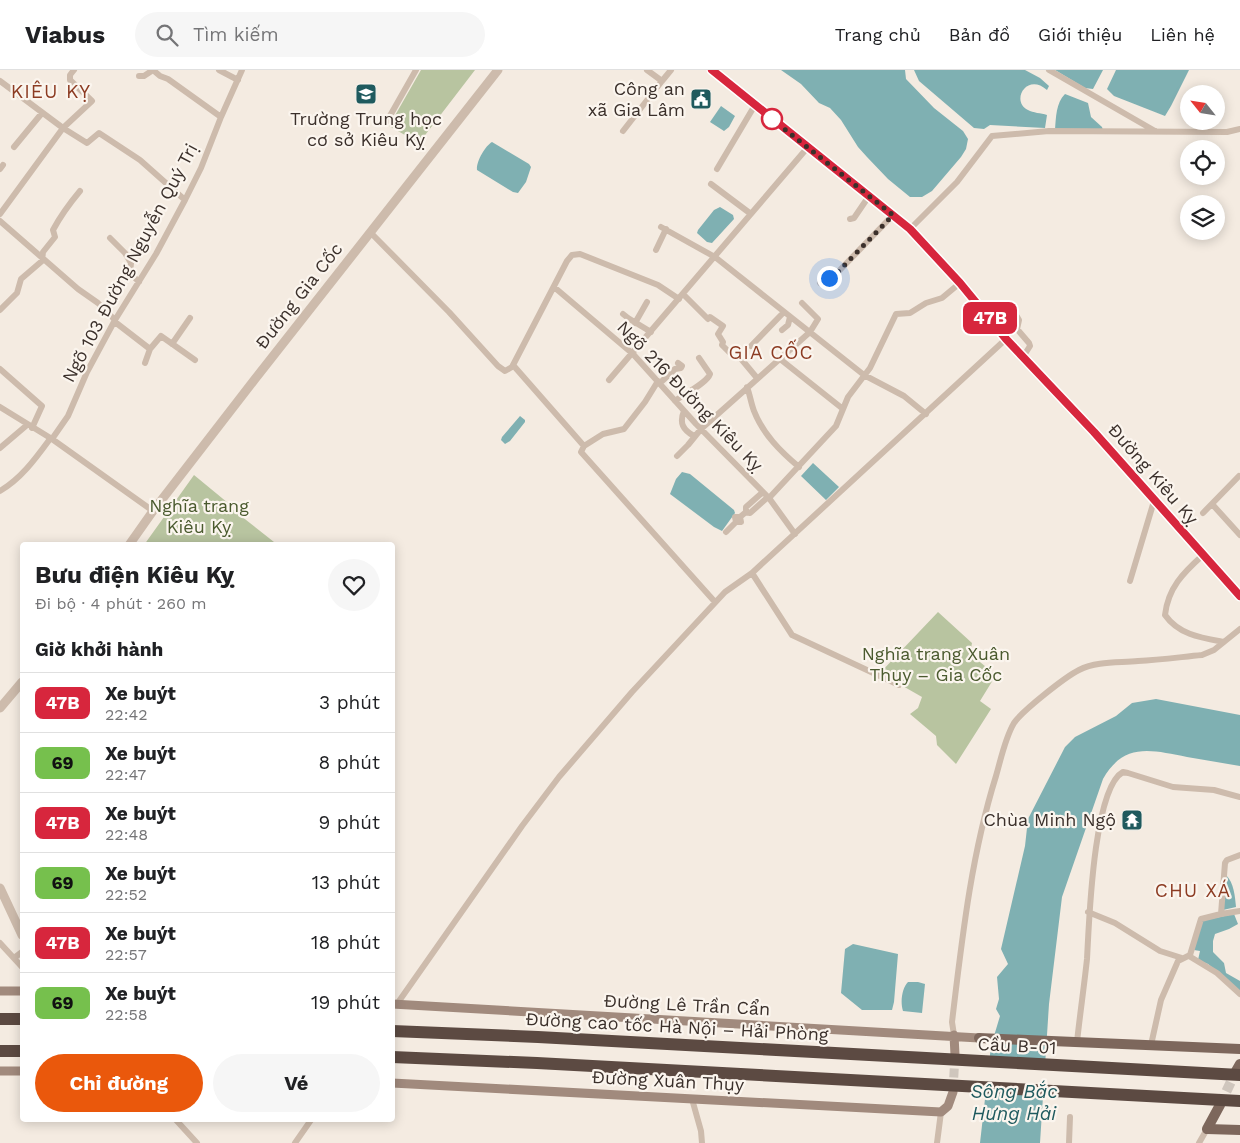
<!DOCTYPE html>
<html lang="vi">
<head>
<meta charset="utf-8">
<style>
  :root { --surface:#fff; --page:#f6f6f6; --text:#202124; --muted:#757577; --line:#e0e0e0; --accent:#ea580c }
  body { margin:0; font-family:"Work Sans",sans-serif; background:var(--page); color:var(--text); height:100vh; display:flex; flex-direction:column; font-size:19px; white-space:nowrap }
  * { box-sizing:border-box; margin:0 }
  p { font-size:16px; color:var(--muted) }
  .icon { flex:none; width:28px; height:28px; fill:none; stroke:currentColor; stroke-width:2; stroke-linecap:round; stroke-linejoin:round }
  .map { position:relative; flex:1; overflow:hidden }
  .drawer { position:absolute; left:20px; top:472px; width:375px; height:580px; display:flex; flex-direction:column; background:var(--surface); border-radius:5px; box-shadow:0 2px 12px #0003 }
  .drawer>* { flex:none }
  .badge { padding:0 10px; border-radius:8px; font-size:18px; line-height:32px }
  .needle { width:32px; rotate:300deg }
  .tools { position:absolute; left:1180px; top:15px; display:grid; gap:10px }
  .tools a { display:grid; place-items:center; width:45px; height:45px; border-radius:50%; background:var(--surface); box-shadow:0 2px 12px #0003; font-size:25px }
  .you { position:absolute; width:25px; height:25px; margin:-12px; border:4px solid #fff; border-radius:50%; background:#1a73e8; box-shadow:0 0 0 8px #1a73e833 }
  .map>.badge { position:absolute; translate:-50% -50%; box-shadow:0 0 0 2px #fff }
  h2 { padding:0 15px; font-size:19px; line-height:45px }
  .round { display:grid; place-items:center; flex:none; width:52px; height:52px; border-radius:26px; background:var(--page) }
  .headline { display:flex; align-items:center; justify-content:space-between; height:85px; padding:0 15px }
  h1 { font-size:24px; font-weight:700; line-height:38px }
  .cta { display:flex; gap:10px; margin-top:auto; padding:10px 15px }
  .cta a { flex:1; height:58px; border-radius:30px; background:var(--accent); color:#fff; font-size:20px; font-weight:700; line-height:58px; text-align:center }
  .cta a+a { background:var(--page); color:var(--text) }
  ul { padding:0; list-style:none }
  li { display:flex; align-items:center; gap:15px; height:60px; padding:0 15px; border-top:1px solid var(--line) }
  li div { flex:1 }
  li b { display:block; font-size:19px }
  li em { font-style:normal }
  li .badge { min-width:55px; font-weight:700; text-align:center }
  header { display:flex; align-items:center; gap:30px; box-sizing:border-box; height:70px; padding:0 25px; background:var(--surface); border-bottom:1px solid var(--line) }
  header strong { font-size:24px }
  nav { display:flex; gap:28px; margin-inline-start:auto; font-size:18px }
  .search { width:350px; height:45px; background:var(--page); display:flex; align-items:center; gap:12px; box-sizing:border-box; padding:0 18px; border-radius:28px; color:var(--muted); font-size:19px }
  .map>svg:first-child { display:block }
</style>
</head>
<body>
<header>
<strong>Viabus</strong>
<div class="search"><svg class="icon" aria-label="search" viewBox="0 0 24 24"><circle cx="10" cy="10" r="6"/><path d="M15 15l6 6"/></svg>Tìm kiếm</div>
<nav><a>Trang chủ</a><a>Bản đồ</a><a>Giới thiệu</a><a>Liên hệ</a></nav>
</header>
<div class="map">
<svg width="1240" height="1073" viewBox="0 0 1240 1073">
  <rect width="100%" height="100%" fill="#f4ebe1"/>
  <!-- green -->
  <path fill="#b8c4a0" d="M421 0H475L419 73 389 56Z
    M194 405 228 433 227 435 274 472 272 475H144Z
    M938 542 972 573 970 584 996 605 980 631 991 639 956 694 937 675 936 666 910 644 918 638 922 627 880 603Z"/>
  <!-- water -->
  <path fill="#7fb0b2" d="M781 0H905L906 9 934 38 963 61 968 69 966 79 961 87 932 121 922 127H910L888 109 867 87 858 77 841 50 830 38 819 33 801 14Z
    M914 0H1025L1040 8 1049 16 1047 20C1027 2 1010 31 1028 40 1033 43 1041 43 1047 45L1045 58 990 55 984 59 974 58 919 11Z
    M1055 0H1103L1093 19 1085 18Z
    M1116 0H1189L1171 36 1165 46 1114 26 1107 19Z
    M1065 24 1088 33 1091 47 1102 57 1103 60H1055C1056 47 1056 33 1065 24Z
    M721 36 735 46 729 57 724 61 710 52Z
    M492 72 529 94 531 97 526 112 518 123 513 122 477 100C476 92 485 76 492 72Z
    M720 137 733 145 734 149 712 173 707 172 697 163 698 160 714 140Z
    M520 346 525 350V352L510 371 505 374 501 370 502 367Z
    M813 393 839 417 826 430 801 406Z
    M682 402 690 404 734 440 735 443 722 461 714 457 670 424 676 409Z
    M1156 629 1240 645V696C1222 693 1205 690 1187 687 1151 680 1124 672 1103 709L1062 827 1049 934 1040 1073H980L991 976 1000 946 996 939 999 929 997 907 1008 894 1001 879 1025 776 1028 749 1065 677 1075 667 1116 646 1132 633Z
    M1226 805C1234 813 1235 826 1236 837L1223 840Z
    M1234 844 1238 854 1229 859 1215 864 1213 871V882L1224 893 1226 903 1240 911V922L1208 894 1198 890 1200 881 1194 880 1201 851Z
    M853 874 898 884 894 932 892 940H862L841 923 845 879Z
    M908 912H918L925 914 922 943 903 941C900 932 902 918 908 912Z"/>
  <!-- pier -->
  <path fill="#f4ebe1" d="M987 992 1047 995 1046 1020 984 1017Z"/>
  <g fill="none" stroke-linecap="round" stroke-linejoin="round">
    <!-- secondary-tunnel -->
    <path stroke="#cfc6bd" stroke-width="9" stroke-dasharray="9 4.5" stroke-linecap="butt" d="M953 1021 955 985"/>
    <!-- primary-tunnel -->
    <path stroke="#cfc6bd" stroke-width="10" stroke-dasharray="10 5" stroke-linecap="butt" d="M1220 1035 1236 1001"/>
    <!-- minor -->
    <path stroke="#cdbbac" stroke-width="6" d="M219 0 238 10
      M647 0 662 11 671 0
      M1049 0 1155 61
      M139 6H144L153 0 160 6 168 9 221 47
      M0 11 63 58 87 73 99 63 140 90 185 130
      M387 51 416 0
      M623 61 662 11
      M14 77 42 43
      M0 99 3 95
      M717 99 755 35
      M711 114 751 144
      M0 144 63 58 92 31 70 10V5L74 0
      M850 149 854 148 869 126
      M0 151 78 219 98 233 115 250
      M661 157 715 187 864 305 904 326 926 344
      M910 159 957 112 992 66 1049 61 1227 62 1240 59
      M370 162 449 242 498 296 505 301 512 297 567 191 572 185 580 184 658 215 679 229
      M110 168 125 183 131 193 130 203 139 212
      M656 180 666 159
      M820 213 838 202 893 145
      M554 217 633 284 696 354 769 428 795 464
      M683 224 708 249 710 247 723 256 718 264 723 272 722 275 732 285 737 284 757 308
      M0 240 17 223 21 209 42 191 43 182 55 167 53 160C61 145 70 133 80 121
      M623 244 628 248 651 262
      M1016 245 1019 250 1017 259 1029 273 1030 276 1023 287
      M115 252 150 279 161 266 195 290
      M635 253 647 232
      M782 260 788 255 790 247
      M172 274 190 248
      M751 276 784 242
      M780 289 843 339
      M145 293 150 279
      M513 295 584 376
      M0 299 42 336 32 358
      M609 310 808 77
      M658 311 645 332 624 359 603 364 584 376 581 382 715 532
      M660 313 675 299 681 298 682 296 678 293
      M747 317C750 325 751 333 754 341 763 364 780 381 799 397
      M675 331C684 324 707 313 710 304L699 288
      M0 337 52 369 153 441
      M684 341C679 353 683 360 694 366
      M52 369 68 346 87 302 115 250 156 184 185 130 201 98 221 47 242 0
      M0 378 27 355
      M677 386 688 375 701 359 810 262 818 249 802 233
      M0 421C21 409 36 388 50 369
      M769 428 836 356 848 327 870 298 896 244 910 243 926 233 942 228 960 213
      M1212 434 1240 465
      M746 442V437L763 422
      M1203 443 1239 406
      M740 447 741 452H736L735 447H740L746 442 750 443 768 427
      M726 462 736 452
      M1203 485C1183 503 1168 518 1165 545 1179 565 1202 568 1224 572
      M752 503 792 565 899 615
      M1130 511 1154 431
      M1088 842 1115 853 1160 881 1182 888
      M1221 844 1240 841
      M0 873 22 897
      M1189 886 1217 903 1240 924
      M14 888 22 882
      M397 934 522 756 559 707 632 622 725 522 752 503 1006 269
      M954 965 952 952C962 869 971 786 996 706 1001 689 1005 668 1014 653 1022 641 1065 607 1079 600 1097 591 1119 593 1138 591 1160 590 1181 587 1202 585L1214 580 1240 559
      M1077 972C1080 944 1084 917 1087 889 1089 855 1093 718 1123 702L1128 703 1173 717 1214 720 1240 727
      M1151 975 1161 930 1178 891 1190 885 1201 849 1221 844 1225 793 1227 790 1240 785
      M692 1029 701 1061 702 1073
      M176 1050 197 1073
      M295 1073 311 1050
      M937 1073 941 1042
      M1069 1073 1070 1047
      M1199 1073 1207 1059"/>
    <!-- tertiary -->
    <path stroke="#cdbbac" stroke-width="9" d="M129 475 153 441 255 309 498 0
      M0 638 22 612
      M0 818 22 865"/>
    <!-- secondary -->
    <path stroke="#a18a7d" stroke-width="9" d="M712 0 910 159 960 213 1006 269 1094 362 1240 526
      M0 921H22
      M392 934 979 968
      M954 965 955 985
      M0 1001H22
      M392 1013 941 1042 948 1036 953 1022"/>
    <!-- primary -->
    <path stroke="#7d675c" stroke-width="10" d="M979 968 1240 979
      M1236 1001 1240 994
      M1220 1035 1207 1059 1240 1060"/>
    <!-- motorway -->
    <path stroke="#5c4a42" stroke-width="12" d="M0 949H22
      M392 961 538 967 1240 1005
      M0 981H22
      M392 987 537 993 1240 1031"/>
  </g>
  <g fill="none" stroke-linecap="round" stroke-linejoin="round">
    <!-- line casing -->
    <g stroke="#fff" stroke-width="11">
      <path id="line" d="M712 0 910 159 960 213 1006 269 1094 362 1240 526"/>
    </g>
    <!-- line -->
    <use href="#line" stroke="#d7263d" stroke-width="8"/>
    <!-- walk -->
    <path stroke="#3b302b" stroke-width="5" stroke-dasharray="0 9" d="M772 49 768 46 893 145 838 202 829 208"/>
  </g>
  <!-- icons -->
  <defs>
    <g id="school-square" transform="scale(1.125)"><rect x="-9" y="-9" width="18" height="18" rx="4" fill="#1f5a5e" stroke="#fbf5ee"/><path d="M0-5L7-2L0 1L-7-2ZM-4 1L0 2.5L4 1V4Q0 6-4 4Z" fill="#fff"/></g>
    <g id="civic-square" transform="scale(1.125)"><rect x="-9" y="-9" width="18" height="18" rx="4" fill="#1f5a5e" stroke="#fbf5ee"/><path d="M-.6-6.5H3V-4.5H.6V-3L4-1V1h2V6H-6V1h2V-1L-.6-3ZM-1.2 2.5V6h2.4V2.5Z" fill="#fff"/></g>
    <g id="temple-square" transform="scale(1.125)"><rect x="-9" y="-9" width="18" height="18" rx="4" fill="#1f5a5e" stroke="#fbf5ee"/><path d="M0-6L5-2H3V0L6.5 2.5H4V6H1.5V3h-3V6H-4V2.5H-6.5L-3 0V-2H-5Z" fill="#fff"/></g>
  </defs>
  <g fill-rule="evenodd">
    <use href="#school-square" x="366" y="24"/>
    <use href="#civic-square" x="701" y="29"/>
    <use href="#temple-square" x="1132" y="750"/>
  </g>
  <!-- markers -->
  <circle fill="#fff" stroke="#d7263d" stroke-width="2.5" cx="772" cy="49" r="10"/>
  <g text-anchor="middle" stroke-width="4.5" stroke-linejoin="round" paint-order="stroke">
    <!-- poi labels -->
    <g font-size="18" fill="#3b302b" stroke="#fbf5ee" text-anchor="end">
      <text x="685" y="25">Công an<tspan x="685" dy="21">xã Gia Lâm</tspan></text>
      <text x="366" y="55" text-anchor="middle">Trường Trung học<tspan x="366" dy="21">cơ sở Kiêu Kỵ</tspan></text>
      <text x="1116" y="756">Chùa Minh Ngộ</text>
    </g>
    <!-- street labels -->
    <g font-size="18" fill="#3b302b" stroke="#fbf5ee">
      <text transform="translate(130 193) rotate(-62)" y="6">Ngõ 103 Đường Nguyễn Quý Trị</text>
      <text transform="translate(299 226) rotate(-52)" y="6">Đường Gia Cốc</text>
      <text transform="translate(690 326) rotate(46)" y="6">Ngõ 216 Đường Kiêu Kỵ</text>
      <text transform="translate(1153 404) rotate(49)" y="6">Đường Kiêu Kỵ</text>
      <text transform="translate(687 935) rotate(3)" y="6">Đường Lê Trần Cẩn</text>
      <text transform="translate(677 957) rotate(3)" y="6">Đường cao tốc Hà Nội – Hải Phòng</text>
      <text transform="translate(1017 976) rotate(3)" y="6">Cầu B-01</text>
      <text transform="translate(668 1011) rotate(3)" y="6">Đường Xuân Thụy</text>
    </g>
    <!-- park labels -->
    <g font-size="18" fill="#4a5a2e" stroke="#fbf5ee">
      <text x="199" y="442">Nghĩa trang<tspan x="199" dy="21">Kiêu Kỵ</tspan></text>
      <text x="936" y="590">Nghĩa trang Xuân<tspan x="936" dy="21">Thụy – Gia Cốc</tspan></text>
    </g>
    <!-- neighbourhood labels -->
    <g font-size="19" letter-spacing="1" fill="#8c3b22" stroke="#fbf5ee">
      <text x="51" y="28">KIÊU KỴ</text>
      <text x="771" y="289">GIA CỐC</text>
      <text x="1193" y="827">CHU XÁ</text>
    </g>
    <!-- water labels -->
    <g font-size="19" font-style="italic" fill="#1f5a5e" stroke="#fbf5ee">
      <text x="1014" y="1028">Sông Bắc<tspan x="1014" dy="22">Hưng Hải</tspan></text>
    </g>
  </g>
</svg>
<div class="tools">
<a><svg class="needle" viewBox="-14 -14 28 28"><path d="M0-13l5 13h-10z" fill="#e53935"/><path d="M0 13l5-13h-10z" fill="#757577"/></svg></a>
<a><svg class="icon" aria-label="locate" viewBox="0 0 24 24"><circle cx="12" cy="12" r="6"/><path d="M12 2v4M12 18v4M2 12h4M18 12h4"/></svg></a>
<a><svg class="icon" aria-label="layers" viewBox="0 0 24 24"><path d="M12 4l9 5-9 5-9-5zM3 14l9 5 9-5"/></svg></a>
</div>
<div class="you" style="left:829px;top:208px"></div>
<b class="badge" style="left:990px;top:248px;background:#d7263d;color:#fff">47B</b>
<section class="drawer">
<div class="headline"><div><h1>Bưu điện Kiêu Kỵ</h1><p>Đi bộ · 4 phút · 260 m</p></div><a class="round"><svg class="icon" aria-label="heart" viewBox="0 0 24 24"><path d="M12 20l-8-8c-3-5 5-10 8-4 3-6 11-1 8 4z"/></svg></a></div>
<h2>Giờ khởi hành</h2>
<ul>
<li><span class="badge" style="background:#d7263d;color:#fff">47B</span><div><b>Xe buýt</b><p>22:42</p></div><em>3 phút</em></li>
<li><span class="badge" style="background:#76c04d;color:#111">69</span><div><b>Xe buýt</b><p>22:47</p></div><em>8 phút</em></li>
<li><span class="badge" style="background:#d7263d;color:#fff">47B</span><div><b>Xe buýt</b><p>22:48</p></div><em>9 phút</em></li>
<li><span class="badge" style="background:#76c04d;color:#111">69</span><div><b>Xe buýt</b><p>22:52</p></div><em>13 phút</em></li>
<li><span class="badge" style="background:#d7263d;color:#fff">47B</span><div><b>Xe buýt</b><p>22:57</p></div><em>18 phút</em></li>
<li><span class="badge" style="background:#76c04d;color:#111">69</span><div><b>Xe buýt</b><p>22:58</p></div><em>19 phút</em></li>
</ul>
<div class="cta"><a>Chỉ đường</a><a>Vé</a></div>
</section>
</div>
</body>
</html>
